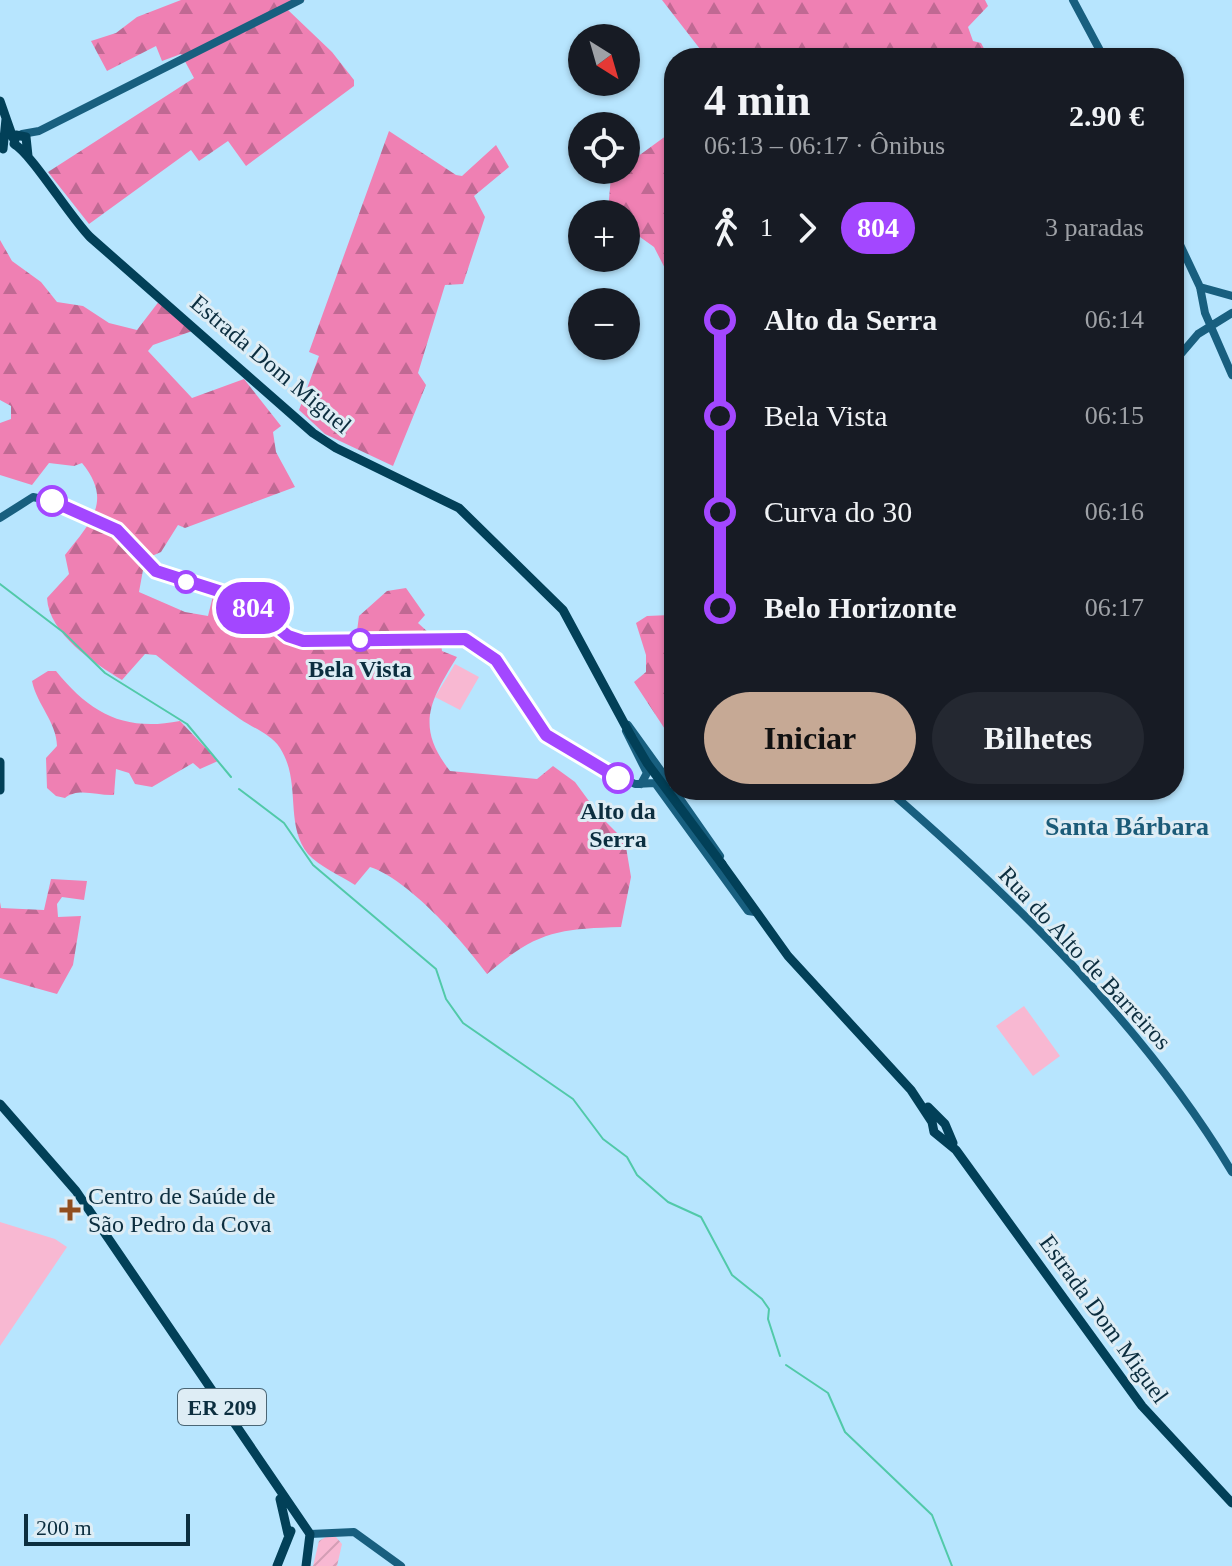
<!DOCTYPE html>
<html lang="pt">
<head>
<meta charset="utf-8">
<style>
  :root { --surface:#171b24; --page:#242831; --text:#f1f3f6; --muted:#9ea1a6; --accent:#c6a995 }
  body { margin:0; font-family:Georgia,serif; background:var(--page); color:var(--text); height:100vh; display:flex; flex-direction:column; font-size:30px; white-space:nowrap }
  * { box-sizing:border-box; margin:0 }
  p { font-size:26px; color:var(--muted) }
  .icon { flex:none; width:44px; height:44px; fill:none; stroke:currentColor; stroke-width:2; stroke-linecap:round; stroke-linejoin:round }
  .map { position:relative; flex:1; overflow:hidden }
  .side { position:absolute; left:664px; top:48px; width:520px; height:752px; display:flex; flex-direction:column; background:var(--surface); border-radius:32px; box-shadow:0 2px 6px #0004 }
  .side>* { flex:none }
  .badge { padding:0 16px; border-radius:26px; font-size:28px; line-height:52px }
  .needle { width:52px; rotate:143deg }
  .buttons { position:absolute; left:568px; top:24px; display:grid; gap:16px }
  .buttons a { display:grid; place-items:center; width:72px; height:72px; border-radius:50%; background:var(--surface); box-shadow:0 2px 6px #0004; font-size:40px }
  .scale { position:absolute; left:24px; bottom:20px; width:166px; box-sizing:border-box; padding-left:8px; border:4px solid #0c2e3f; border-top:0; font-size:22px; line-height:28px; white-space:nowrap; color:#0c2e3f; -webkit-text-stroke:6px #deedf5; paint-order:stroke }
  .map>.badge { position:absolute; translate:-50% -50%; box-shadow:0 0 0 4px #fff }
  .legs { display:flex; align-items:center; gap:12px; height:88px; padding:0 40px; font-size:26px }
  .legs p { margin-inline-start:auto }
  .overview { display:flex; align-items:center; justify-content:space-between; height:136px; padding:0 40px }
  h1 { font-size:44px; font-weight:700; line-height:60px }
  .primary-button { display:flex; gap:16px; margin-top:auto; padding:16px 40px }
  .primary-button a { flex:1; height:92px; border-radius:48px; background:var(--accent); color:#111; font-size:32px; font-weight:700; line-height:92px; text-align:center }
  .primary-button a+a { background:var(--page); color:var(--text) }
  ul { padding:0 40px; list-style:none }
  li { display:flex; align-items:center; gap:28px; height:96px; font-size:30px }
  li i { display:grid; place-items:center; width:12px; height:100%; margin:0 10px; background:currentColor }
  li i::after { content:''; width:20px; height:20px; margin:-10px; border:6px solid; border-radius:50%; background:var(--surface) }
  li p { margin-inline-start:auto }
  li:first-child i { background:linear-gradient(#0000 50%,currentColor 0) }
  li:last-child i { background:linear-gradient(currentColor 50%,#0000 0) }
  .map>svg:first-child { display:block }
</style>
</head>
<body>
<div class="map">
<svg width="1232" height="1566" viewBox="0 0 1232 1566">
  <defs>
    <pattern id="forest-firs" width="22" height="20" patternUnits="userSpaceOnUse" patternTransform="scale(2)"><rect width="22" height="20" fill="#ef80b3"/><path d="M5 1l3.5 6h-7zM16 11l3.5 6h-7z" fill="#c06993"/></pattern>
    <pattern id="garden-furrows" width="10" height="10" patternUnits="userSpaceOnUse" patternTransform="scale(2)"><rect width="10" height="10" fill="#f8b8d2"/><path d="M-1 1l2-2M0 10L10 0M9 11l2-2" fill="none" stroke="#d39eb5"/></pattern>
  </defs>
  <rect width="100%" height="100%" fill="#b7e5fe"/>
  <!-- grass -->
  <path fill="#f8b8d2" d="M455 664 479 677 460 710 435 697Z
    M1024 1006 1060 1056 1033 1076 996 1026Z
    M0 1222 55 1239 67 1247 0 1346Z"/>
  <!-- forest -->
  <path fill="url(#forest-firs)" d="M181 0H305L288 10 332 52 354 80V86L246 166 228 141 199 161 191 150 89 224 48 172 194 78 181 54 162 61 156 46 107 71 91 41 116 33 137 17Z
    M662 0H985L988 6 968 27 973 41 981 43 989 58H707Z
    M674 130V286L654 247 626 227V214L608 211 611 176 626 170V165Z
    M389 131 456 175 462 176 496 145 509 167 474 196 485 217 463 284 445 285 418 373 426 385 393 466 325 434 299 410 319 356 309 352Z
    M0 240 12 261 41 282 57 302 83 306 109 323 137 330 160 300 195 330 153 345 148 351 192 398 244 379 281 426 273 432 276 452 295 487 185 528 178 525 161 552 145 559 139 592 185 612 208 616 213 596 238 602 286 642 311 647 355 646 359 616 387 591 406 588 425 615 418 623 441 644 442 651 457 657C430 701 415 726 450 771L537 779 553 766 575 782 600 816 625 841 631 877 621 927C558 929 537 931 487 974 463 941 408 879 370 867L355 885C341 876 319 866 308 854 284 824 302 782 280 748 271 734 253 728 240 719 211 699 184 677 156 655L145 654 122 680C94 663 49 634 47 598L69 574 65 555C91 522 113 501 82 463L74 466 49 463 32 485 0 475V423L11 419V406L0 400Z
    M670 615 674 621 671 691 674 694V743L634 682 646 672V655L636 623 647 616Z
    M48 671H56C90 713 124 732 180 721L218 761 200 769 193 763 152 787 135 784 129 773 116 769 114 795C98 796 78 787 65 798L56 796 47 788 46 758 57 746C56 721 37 705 32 681Z
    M51 879 87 881 84 900 62 897 57 904 58 917 81 916 73 965 57 994 0 978V902L1 908 44 910Z"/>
  <!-- garden -->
  <path fill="url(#garden-furrows)" d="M326 1537H336L342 1544 337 1566H313L319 1541Z"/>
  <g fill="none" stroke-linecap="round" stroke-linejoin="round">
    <!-- stream -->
    <path stroke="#51c9a9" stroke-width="2" d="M0 584 63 632 105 673 187 724 231 777
      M239 789 284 823 313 865 436 969 446 999 463 1023 573 1099 603 1139 627 1157 637 1175 668 1202 701 1217 732 1275 762 1299 769 1309 768 1319 780 1356
      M786 1365 828 1393 845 1432 932 1515 952 1566"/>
    <!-- secondary -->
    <path stroke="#185f7f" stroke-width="8" d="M1073 0 1104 58
      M22 134 39 131 300 0
      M1174 232 1200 287 1205 313 1232 375
      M1200 287 1232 296
      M1174 362 1198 334 1232 313
      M0 518 33 497 51 501 117 530 156 571 228 594 248 604 288 636 303 641 465 639 496 660 537 725 563 748 635 784 655 783 674 773
      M628 725 669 782
      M626 731 647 773 641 784
      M655 783 748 911 755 912
      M674 790 720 856
      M888 790C1014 899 1146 1028 1232 1172
      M310 1534 354 1532 401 1566"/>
    <!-- primary -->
    <path stroke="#024058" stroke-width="9" d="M0 101 13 138
      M3 149 6 119
      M28 156 26 137 16 135 14 144C31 153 70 217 90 237L313 433 336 448 459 508 563 610 631 736
      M0 762V790
      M722 864 788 956 911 1090 932 1122 934 1132 956 1150 1142 1406 1232 1503
      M0 1104 76 1191 310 1534 306 1566
      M928 1107 945 1124 953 1143
      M280 1499 288 1534
      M277 1566 291 1531"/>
    <!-- primary-bridge -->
    <path stroke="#024058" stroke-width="9" d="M631 736 647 763 722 864"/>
  </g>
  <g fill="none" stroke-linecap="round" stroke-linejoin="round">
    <!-- line-1 casing -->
    <g stroke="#fff" stroke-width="18">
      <path id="line-1" d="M52 501 117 530 156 571 228 594 248 604 288 636 303 641 465 639 496 660 546 735 618 778"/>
    </g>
    <!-- line-1 -->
    <use href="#line-1" stroke="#a347ff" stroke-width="12"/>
  </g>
  <!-- markers -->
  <g fill="#fff" stroke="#a347ff" stroke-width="4">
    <circle cx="52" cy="501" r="14"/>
    <circle cx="186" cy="582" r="10"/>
    <circle cx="360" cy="640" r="10"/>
    <circle cx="618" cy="778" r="14"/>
  </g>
  <path fill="#914e1e" stroke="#deedf5" stroke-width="3" d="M66 1198h8v8h8v8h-8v8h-8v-8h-8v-8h8z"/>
  <g text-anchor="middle" stroke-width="6" stroke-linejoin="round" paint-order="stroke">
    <!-- shield labels -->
    <rect fill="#deedf5" stroke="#4b6776" stroke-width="2" x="178" y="1389" width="88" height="36" rx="6"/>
    <g font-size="22" font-weight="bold" fill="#0c2e3f">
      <text x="222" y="1415">ER 209</text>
    </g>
    <!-- street labels -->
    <g font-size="24" fill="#0c2e3f" stroke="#deedf5">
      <text transform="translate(271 364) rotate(40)" y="8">Estrada Dom Miguel</text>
      <text transform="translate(1085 958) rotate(47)" y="8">Rua do Alto de Barreiros</text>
      <text transform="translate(1104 1319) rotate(54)" y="8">Estrada Dom Miguel</text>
    </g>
    <!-- stop labels -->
    <g font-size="24" font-weight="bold" fill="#0c2e3f" stroke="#deedf5">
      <text x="360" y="677">Bela Vista</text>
      <text x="618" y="819">Alto da<tspan x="618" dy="28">Serra</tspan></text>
    </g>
    <!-- poi labels -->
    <g font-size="24" fill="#0c2e3f" stroke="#deedf5" text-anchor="start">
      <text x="88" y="1204">Centro de Saúde de<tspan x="88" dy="28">São Pedro da Cova</tspan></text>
    </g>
    <!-- neighbourhood labels -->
    <g font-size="26" font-weight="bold" fill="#1b5b78" stroke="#deedf5">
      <text x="1127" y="835">Santa Bárbara</text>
    </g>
  </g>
</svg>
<div class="buttons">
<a><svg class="needle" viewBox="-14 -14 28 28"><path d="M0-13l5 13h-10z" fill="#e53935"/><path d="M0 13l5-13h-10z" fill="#9ea1a6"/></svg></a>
<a><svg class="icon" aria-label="locate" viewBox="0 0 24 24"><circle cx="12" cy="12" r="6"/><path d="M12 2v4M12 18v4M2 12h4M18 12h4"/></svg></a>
<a>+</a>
<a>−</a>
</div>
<div class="scale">200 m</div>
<b class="badge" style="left:253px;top:608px;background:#a347ff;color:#fff">804</b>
<section class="side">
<div class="overview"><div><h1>4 min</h1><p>06:13 – 06:17 · Ônibus</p></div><b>2.90 €</b></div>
<div class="legs"><svg class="icon" aria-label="walk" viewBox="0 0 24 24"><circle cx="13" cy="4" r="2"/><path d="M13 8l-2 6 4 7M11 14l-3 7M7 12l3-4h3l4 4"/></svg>1<svg class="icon" aria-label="forward" viewBox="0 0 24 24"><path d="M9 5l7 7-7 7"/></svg><b class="badge" style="background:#a347ff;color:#fff">804</b><p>3 paradas</p></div>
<ul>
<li><i style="color:#a347ff"></i><b>Alto da Serra</b><p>06:14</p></li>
<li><i style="color:#a347ff"></i><span>Bela Vista</span><p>06:15</p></li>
<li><i style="color:#a347ff"></i><span>Curva do 30</span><p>06:16</p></li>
<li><i style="color:#a347ff"></i><b>Belo Horizonte</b><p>06:17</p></li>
</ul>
<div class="primary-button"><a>Iniciar</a><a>Bilhetes</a></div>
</section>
</div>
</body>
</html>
